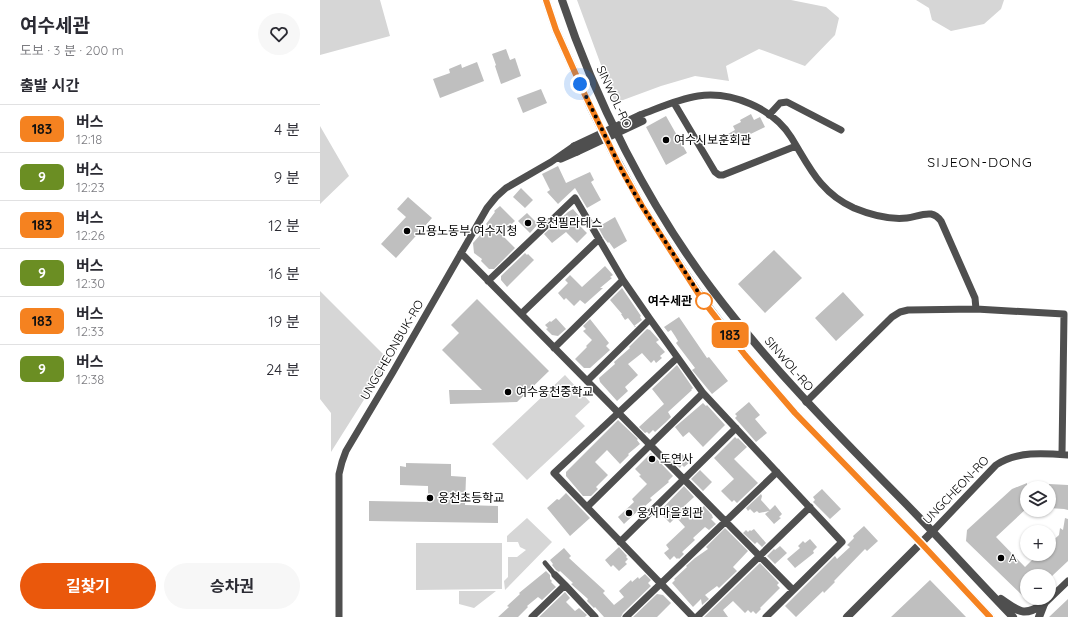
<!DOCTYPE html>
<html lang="ko">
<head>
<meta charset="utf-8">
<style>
  :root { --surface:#fff; --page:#f7f7f7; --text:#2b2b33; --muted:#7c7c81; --line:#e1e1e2; --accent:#ea580c }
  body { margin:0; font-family:Quicksand,"Noto Sans KR",sans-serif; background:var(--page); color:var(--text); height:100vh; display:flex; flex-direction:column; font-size:15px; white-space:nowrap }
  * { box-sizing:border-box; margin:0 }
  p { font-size:13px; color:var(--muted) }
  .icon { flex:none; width:22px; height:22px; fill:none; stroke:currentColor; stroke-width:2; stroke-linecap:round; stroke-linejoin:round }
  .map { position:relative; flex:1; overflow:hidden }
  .sheet { display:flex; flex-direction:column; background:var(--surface); width:320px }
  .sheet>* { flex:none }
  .badge { padding:0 8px; border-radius:6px; font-size:14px; line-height:26px }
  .fabs { position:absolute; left:700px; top:481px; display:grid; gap:8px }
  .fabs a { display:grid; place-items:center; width:36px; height:36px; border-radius:50%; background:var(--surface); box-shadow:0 1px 3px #0004; font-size:20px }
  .you { position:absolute; width:20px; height:20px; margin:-10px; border:3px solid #fff; border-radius:50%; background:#1a73e8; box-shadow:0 0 0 6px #1a73e833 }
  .map>.badge { position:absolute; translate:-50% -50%; box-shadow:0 0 0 2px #fff }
  h2 { padding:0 20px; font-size:15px; line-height:36px }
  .round { display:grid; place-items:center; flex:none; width:42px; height:42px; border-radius:21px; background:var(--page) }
  .headline { display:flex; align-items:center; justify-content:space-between; height:68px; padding:0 20px }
  h1 { font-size:19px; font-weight:700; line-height:30px }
  .action { display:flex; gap:8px; margin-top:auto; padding:8px 20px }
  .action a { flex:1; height:46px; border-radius:24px; background:var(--accent); color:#fff; font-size:16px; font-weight:700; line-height:46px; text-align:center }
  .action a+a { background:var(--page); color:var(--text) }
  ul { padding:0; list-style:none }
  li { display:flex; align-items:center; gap:12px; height:48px; padding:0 20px; border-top:1px solid var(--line) }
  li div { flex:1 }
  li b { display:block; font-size:15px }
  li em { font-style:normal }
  li .badge { min-width:44px; font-weight:700; text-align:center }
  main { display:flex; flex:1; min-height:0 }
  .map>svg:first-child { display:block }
</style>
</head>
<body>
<main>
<section class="sheet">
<div class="headline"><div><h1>여수세관</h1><p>도보 · 3 분 · 200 m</p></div><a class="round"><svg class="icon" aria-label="heart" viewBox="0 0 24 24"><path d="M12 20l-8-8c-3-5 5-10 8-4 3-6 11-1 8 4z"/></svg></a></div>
<h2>출발 시간</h2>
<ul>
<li><span class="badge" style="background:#f58220;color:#111">183</span><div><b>버스</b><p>12:18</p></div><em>4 분</em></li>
<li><span class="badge" style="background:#6b8e23;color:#fff">9</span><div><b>버스</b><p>12:23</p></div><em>9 분</em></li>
<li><span class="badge" style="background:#f58220;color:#111">183</span><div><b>버스</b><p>12:26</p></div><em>12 분</em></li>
<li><span class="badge" style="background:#6b8e23;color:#fff">9</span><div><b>버스</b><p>12:30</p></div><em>16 분</em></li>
<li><span class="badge" style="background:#f58220;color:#111">183</span><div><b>버스</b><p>12:33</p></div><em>19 분</em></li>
<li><span class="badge" style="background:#6b8e23;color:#fff">9</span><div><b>버스</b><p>12:38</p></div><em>24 분</em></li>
</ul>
<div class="action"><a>길찾기</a><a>승차권</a></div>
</section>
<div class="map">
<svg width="748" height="617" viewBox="0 0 748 617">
  <rect width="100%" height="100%" fill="#fff"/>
  <!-- green -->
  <path fill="#d6d6d6" d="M0 0H60L70 36 0 55Z
    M257 0H471L506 7 519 18 515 35 485 66 439 49 406 66 409 81 375 76 341 86 295 103Z
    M596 0H684L681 9 664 24 631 31 612 20 609 8Z
    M0 126 29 176 0 204Z
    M0 291 69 360 11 452V413L0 399Z
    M245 375 270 402 255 416 265 426 207 480 172 444Z
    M207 518 232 542 185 590 184 581 188 577V557H197L206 550 200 547 198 542H187V536Z
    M96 543H182V589L96 590Z
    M139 591H176L154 608 139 604Z"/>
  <!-- building -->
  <path fill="#bfbfbf" d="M186 49 190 60 195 58 201 76 181 84 175 66 176 65 172 54Z
    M157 62 164 81 120 98 113 79 130 73 129 69 141 64 142 68Z
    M221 89 227 103 203 113 197 98Z
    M431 114 434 120 440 117 445 127 412 143 408 134 415 130 413 126 421 122 420 120Z
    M346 116 367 153 346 165 326 127Z
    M238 166 246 183 270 172 274 180 271 182 281 200 267 208 255 188 238 204 227 192 230 190 222 174Z
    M201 188 213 200 205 208 193 197Z
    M88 197 112 218 76 258 61 244 86 217 77 209Z
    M180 206 195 221 181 234 195 248 174 269H169L161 261 162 259 154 253 153 243 168 226 166 224 175 212 174 211Z
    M253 209 259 216 254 220 267 233 257 243 246 232 232 243 224 234 248 212Z
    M207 213 218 224 210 233 198 221Z
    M295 217 307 241 294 249 289 242 288 243 284 238 278 227Z
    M454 250 482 278 445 313 418 284Z
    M205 253 207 255 208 254 214 260 187 287 181 280V276Z
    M285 266 293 275 290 277 292 278 280 288H283L265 304 260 300 254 306 246 298 244 300 238 293 248 283 245 280 250 275 262 287Z
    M302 288 321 316 320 317 322 320 314 326H316L315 327 308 318 305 320 301 314H302L290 300Z
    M523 292 544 315 516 341 495 318Z
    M157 299 229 371 197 402 130 404 129 390H162L122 350 139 333 131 325Z
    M359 317 387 358 389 357 408 381 392 394 372 370 375 368 356 343 358 341 355 336 351 330 348 332 344 327Z
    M236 318 246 329 238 336 232 335 226 329 228 328 225 325 230 321 231 322Z
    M270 319 289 343 286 346 290 350 270 368H264L255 359 267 347 266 346 272 340 263 331 266 329 263 326Z
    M327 329 330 330 339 340 336 342 345 352 340 356 342 358 336 363 334 360 331 363 322 353 308 364 318 375 305 387 308 391 297 401 280 382 279 378 295 364 294 362 310 348 309 347Z
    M357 365 373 388 371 390H372L348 412 351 417 345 423 335 432 333 430 329 434 327 432 325 433 319 427 344 404 332 389Z
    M429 402 440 415 435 419 447 433 436 442 415 418 417 416 415 414Z
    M383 403 386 406 387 405 405 425 383 447 369 432 363 437 355 427Z
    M298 420 318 439 317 440 320 444 308 454 309 455 300 464 287 450 275 462 288 475 276 487 278 489 271 496H263L246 476V472Z
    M415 437 417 439 418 438 427 447 414 459 438 483 417 503 414 500 412 502 401 491 414 479 394 458Z
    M360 452 370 462 364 467 362 465 360 468 351 460Z
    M331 453 353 476 348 481 349 482 330 498 332 500 325 506 324 505 304 524 298 517 314 502 312 499 327 484 319 476 321 475 315 469Z
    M86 463 131 464V476L146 477 145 505 178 506V523L49 521V501L108 502V486L80 485V466L86 467Z
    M380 470 392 482 383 491 371 479Z
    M707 483V508L676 537 705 567 718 554H729V544L739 535 740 528 743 530 745 518 748 519V561L732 576H707V600L646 541 647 530 659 519 692 489Z
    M729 484 748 485V510L744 509 729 508Z
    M364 486 374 497 361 509 371 518 384 506 392 515 393 518 391 519 396 524 389 530 385 527 373 538 375 540 362 552 364 554 359 559 358 558 357 559 354 556 350 560 344 553 349 549 346 545 365 527 356 517 350 523 339 512Z
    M502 489 521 509 510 519 493 502 495 500 493 497Z
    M246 493 270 518 250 536 227 508 237 499 239 500Z
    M441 494 442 496 441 500 450 510 455 505 462 514 459 517 461 518 454 524 445 514 449 511 439 513 437 511 434 513 430 509 428 511 426 508Z
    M544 526 558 541 547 551 545 549 514 581 515 582 504 593 503 591 476 617 465 606 515 556 517 559 530 547 527 545 534 538 533 536Z
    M405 528 428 551 413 567 417 571 399 588 397 586 385 595 389 599 382 605 381 599 373 607 352 583 355 580 354 579 367 567 366 566 375 558 388 549 386 547Z
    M434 529 446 543 442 547 437 542 435 544 423 533 426 530 428 532 430 530 431 531Z
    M490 539 497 547 493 551 494 553 475 568 467 559 480 548 478 546 483 541 485 543Z
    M460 546 467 553 455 564 447 556 454 549 455 550Z
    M299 547 307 556 306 557 308 559 305 562 307 564 299 571 293 565 291 567 285 560Z
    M244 548 251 556 249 558 262 570 285 591 283 593 294 605 304 597 299 591 311 580 312 582 318 577 319 579 325 574 331 580 328 583 331 586 303 613 301 617H284L275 607 274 608 267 601 268 599 251 584 253 583 240 571 239 572 236 570 232 565 233 564 230 560Z
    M440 563 459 583 457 585 460 588 440 608 441 609 436 614 433 611 431 613 428 610 425 613 413 601 403 610 408 617H384Z
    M226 571 230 575V579L232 581 231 582 236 587 222 600 218 597 207 606 208 607 198 617H178L189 607 187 606 200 594 199 593Z
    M610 580 646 617H571Z
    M245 592 250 598 246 602 255 611 259 608 267 615 265 617H219Z
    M337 594 343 595 351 603 337 617H313Z
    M748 599V617H729Z"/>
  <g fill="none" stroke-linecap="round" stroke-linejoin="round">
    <!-- pedestrian -->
    <path stroke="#4f4f4f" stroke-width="5" d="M225 563 235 575"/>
    <!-- minor -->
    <path stroke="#4f4f4f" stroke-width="7" d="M354 103 395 172 399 175H403L476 146
      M320 115C339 108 358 99 378 96 411 91 453 108 471 137 489 166 500 193 534 208 551 215 569 220 587 218 595 217 603 213 611 214 616 215 618 217 621 221L655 298 656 309
      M449 115 460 103 467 102 521 130
      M241 159 257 152
      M141 253 473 590
      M168 281 255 198 303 280 330 319 383 393 522 542 446 617
      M201 314 279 239
      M234 348 303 280
      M357 358 234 473 373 617
      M267 381 330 319
      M486 402 572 317 580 312 588 310 656 309 744 314 742 454
      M267 507 383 393
      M612 532 676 465C696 451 724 453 748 455
      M300 542 416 428
      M235 575 245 585
      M724 604 748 581
      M19 617V474L22 462 26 451 73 372 167 208 176 197 186 188 231 162 254 146
      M212 617 245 585 275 617
      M306 617 457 472
      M377 617 490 507"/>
    <!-- tertiary -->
    <path stroke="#4f4f4f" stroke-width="8" d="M226 0 236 30 270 106 292 151 322 206 381 297 425 355 475 413 601 543 670 617
      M242 0C275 100 328 204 391 288 451 368 520 437 589 507 624 543 658 581 693 617
      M681 599C700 612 703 617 724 604
      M527 617 612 532
      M719 617 724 604"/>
    <!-- minor-bridge -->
    <path stroke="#4f4f4f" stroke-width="7" d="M254 146 320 115
      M257 152 323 121"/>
  </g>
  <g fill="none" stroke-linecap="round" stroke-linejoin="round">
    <!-- line casing -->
    <g stroke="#fff" stroke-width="9">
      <path id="line" d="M226 0 236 30 265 95 299 165 322 206 381 298 425 355 475 413 601 543 670 617"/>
    </g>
    <!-- line -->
    <use href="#line" stroke="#f58220" stroke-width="6"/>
    <!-- walk -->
    <path stroke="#000" stroke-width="4" stroke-dasharray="0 7.2" d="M260 84 306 179 322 206 384 301"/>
  </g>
  <!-- markers -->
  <g fill="#000" stroke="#fff" stroke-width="1.5">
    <circle cx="346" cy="140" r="4"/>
    <circle cx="208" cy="223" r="4"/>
    <circle cx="87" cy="231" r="4"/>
    <circle cx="188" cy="392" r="4"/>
    <circle cx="332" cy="459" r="4"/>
    <circle cx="110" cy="498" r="4"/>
    <circle cx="309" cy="513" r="4"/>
    <circle cx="681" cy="558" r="4"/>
  </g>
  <circle fill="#fff" stroke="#f58220" stroke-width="2" cx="384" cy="301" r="8"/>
  <g text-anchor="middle" stroke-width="3" stroke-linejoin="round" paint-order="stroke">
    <!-- street labels -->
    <g font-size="12" fill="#000" stroke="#fff">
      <text transform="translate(294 97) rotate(65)" y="4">SINWOL-RO</text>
      <text transform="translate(72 350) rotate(-60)" y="4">UNGCHEONBUK-RO</text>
      <text transform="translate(469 364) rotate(49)" y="4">SINWOL-RO</text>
      <text transform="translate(636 490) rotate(-46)" y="4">UNGCHEON-RO</text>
    </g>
    <!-- poi labels -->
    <g font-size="12" fill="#000" stroke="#fff" text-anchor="start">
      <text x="354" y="144">여수시보훈회관</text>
      <text x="216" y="227">웅천필라테스</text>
      <text x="95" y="235">고용노동부 여수지청</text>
      <text x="196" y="396">여수웅천중학교</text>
      <text x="340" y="463">도연사</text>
      <text x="118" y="502">웅천초등학교</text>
      <text x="317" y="517">웅서마을회관</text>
      <text x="689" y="562">A</text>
    </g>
    <!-- stop labels -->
    <g font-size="12" font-weight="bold" fill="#000" stroke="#fff" text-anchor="end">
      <text x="372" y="305">여수세관</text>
    </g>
    <!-- quarter labels -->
    <g font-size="14" letter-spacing="1" fill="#000" stroke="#fff">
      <text x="660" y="167">SIJEON-DONG</text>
    </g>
  </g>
</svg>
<div class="fabs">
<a><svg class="icon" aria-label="layers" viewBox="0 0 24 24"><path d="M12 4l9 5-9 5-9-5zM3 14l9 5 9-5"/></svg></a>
<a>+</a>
<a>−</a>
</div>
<div class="you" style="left:260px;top:84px"></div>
<b class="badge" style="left:410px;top:335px;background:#f58220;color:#111">183</b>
</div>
</main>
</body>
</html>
